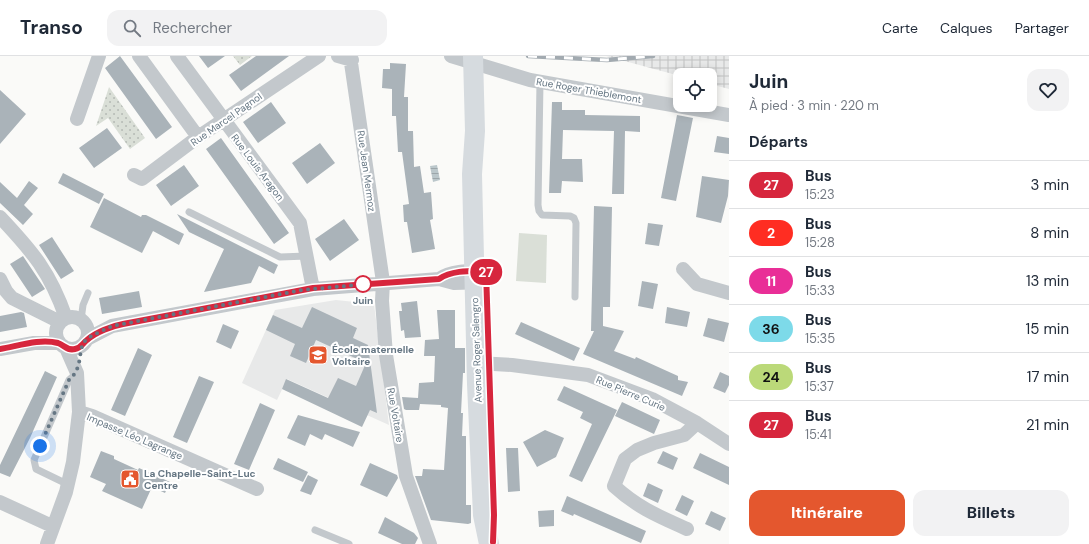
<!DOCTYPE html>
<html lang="fr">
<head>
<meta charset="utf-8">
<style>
  :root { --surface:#fff; --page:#f2f2f3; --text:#1f2937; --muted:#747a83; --line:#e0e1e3; --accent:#e4572e }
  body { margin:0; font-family:"DM Sans",sans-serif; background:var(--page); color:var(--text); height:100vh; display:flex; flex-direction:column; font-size:15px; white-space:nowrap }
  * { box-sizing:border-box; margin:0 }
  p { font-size:13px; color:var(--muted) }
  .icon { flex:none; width:22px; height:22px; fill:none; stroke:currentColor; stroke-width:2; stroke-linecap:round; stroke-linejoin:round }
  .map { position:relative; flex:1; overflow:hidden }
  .panel { display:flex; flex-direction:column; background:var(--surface); width:360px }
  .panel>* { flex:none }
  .badge { padding:0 8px; border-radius:13px; font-size:14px; line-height:26px }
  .buttons { position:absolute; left:673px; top:12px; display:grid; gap:8px }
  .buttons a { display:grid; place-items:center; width:44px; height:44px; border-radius:8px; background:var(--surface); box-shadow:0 2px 10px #0003; font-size:20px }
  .you { position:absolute; width:20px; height:20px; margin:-10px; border:3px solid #fff; border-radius:50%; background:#1a73e8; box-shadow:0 0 0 6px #1a73e833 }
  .map>.badge { position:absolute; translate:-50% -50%; box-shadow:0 0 0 2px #fff }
  h2 { padding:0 20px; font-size:15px; line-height:36px }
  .round { display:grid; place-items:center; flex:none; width:42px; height:42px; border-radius:12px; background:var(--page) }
  .head { display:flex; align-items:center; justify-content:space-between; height:68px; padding:0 20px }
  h1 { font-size:19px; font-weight:800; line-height:30px }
  .button { display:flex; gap:8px; margin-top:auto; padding:8px 20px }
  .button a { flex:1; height:46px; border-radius:12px; background:var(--accent); color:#fff; font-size:16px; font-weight:800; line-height:46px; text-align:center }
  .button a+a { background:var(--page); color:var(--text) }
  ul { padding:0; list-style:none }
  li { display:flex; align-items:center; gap:12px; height:48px; padding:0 20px; border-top:1px solid var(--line) }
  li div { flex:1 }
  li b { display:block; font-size:15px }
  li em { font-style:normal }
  li .badge { min-width:44px; font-weight:700; text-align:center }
  header { display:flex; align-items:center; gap:24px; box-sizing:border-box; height:56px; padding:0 20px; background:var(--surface); border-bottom:1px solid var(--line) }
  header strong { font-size:19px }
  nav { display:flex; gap:22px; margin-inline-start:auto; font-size:14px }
  .search { width:280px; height:36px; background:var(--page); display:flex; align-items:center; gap:10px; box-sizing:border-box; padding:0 14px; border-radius:12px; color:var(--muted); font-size:15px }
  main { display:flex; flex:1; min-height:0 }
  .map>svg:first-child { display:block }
</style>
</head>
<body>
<header>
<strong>Transo</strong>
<div class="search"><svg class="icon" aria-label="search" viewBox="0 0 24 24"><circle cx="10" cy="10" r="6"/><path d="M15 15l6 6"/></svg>Rechercher</div>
<nav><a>Carte</a><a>Calques</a><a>Partager</a></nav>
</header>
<main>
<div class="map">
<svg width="729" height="488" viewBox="0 0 729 488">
  <defs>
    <pattern id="industrial-grid" width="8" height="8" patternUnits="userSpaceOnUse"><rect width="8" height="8" fill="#e8e9e9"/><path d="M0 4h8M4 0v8" fill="none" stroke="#c0c1c2"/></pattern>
    <pattern id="green-dots" width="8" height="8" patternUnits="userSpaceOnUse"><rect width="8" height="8" fill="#dadfd7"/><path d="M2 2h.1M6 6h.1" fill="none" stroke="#b4b9b4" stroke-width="1.8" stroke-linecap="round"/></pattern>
    <pattern id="water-rules" width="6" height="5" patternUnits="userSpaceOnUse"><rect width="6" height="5" fill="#bbc7cb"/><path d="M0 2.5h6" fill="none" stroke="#9ca6aa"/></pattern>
  </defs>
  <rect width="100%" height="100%" fill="#fafaf8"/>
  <!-- built -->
  <path fill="#e8e9e9" d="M336 244 374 248 389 369 287 323 277 344 242 327 275 254Z"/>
  <!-- industrial -->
  <path fill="url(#industrial-grid)" d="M606 0H729V33L710 28V19L680 20Z"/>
  <!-- green -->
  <path fill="url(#green-dots)" d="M233 0H252L240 9Z
    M109 31 145 82 130 93 108 62 96 70Z"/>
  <!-- pitch -->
  <path fill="#dadfd7" d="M519 177 547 179 546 227 516 225Z"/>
  <!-- water -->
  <path fill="url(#water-rules)" d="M437 109 440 124 433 126 430 110Z"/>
  <!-- building -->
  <path fill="#aab3b9" d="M120 0 172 71 156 83 105 12Z
    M199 0H225L208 12Z
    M256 0H289L241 35 229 19Z
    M390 7 406 8 404 41H408V75H413L414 111 420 110 424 137 431 136 433 163 430 164 435 193 412 197 407 166H404L403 149 409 148 402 96H398L396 60H392V33L382 32 383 13H390Z
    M0 34 26 58 0 88Z
    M271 46 286 67 258 87 243 66Z
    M552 46H562V54H585V59L640 60V76L625 75 624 138H612L614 75 563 74 562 103H582L583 126 562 125 561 137H549Z
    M677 59 693 62 676 145 661 142Z
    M107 72 122 92 94 112 79 92Z
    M717 80 729 82V98L714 96Z
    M221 82 289 177 274 188 206 93Z
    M320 87 335 107 307 128 292 107Z
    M184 109 199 130 171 150 156 129Z
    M63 117 104 138 99 148 58 127Z
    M702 120 729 124 728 140 721 167 696 161Z
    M29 125 38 132 24 149 33 158 23 169 0 147V126L17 142Z
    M104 142 141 161 142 159H146L184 178 179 189 153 175 142 197 90 171Z
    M594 150 612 151 610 251H603V270L624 275 614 295 635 303 636 301 678 320V324L688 326 682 340 583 298 594 275H591Z
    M177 158 278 209 274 218 259 210 251 227 204 236 224 193 189 176Z
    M344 163 359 184 330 205 315 183Z
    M648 167 663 169 659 190 645 188Z
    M52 181 74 215 61 223 39 189Z
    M23 200 45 233 32 241 10 208Z
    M642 225 658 228 653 253 638 250Z
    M139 235 142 251 102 258 99 242Z
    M417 245 421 281 405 282 404 274 401 275 399 255H402L401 247Z
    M312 251 357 272 353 282 368 289 377 357 370 354 362 371 282 333 286 323 328 342 338 322 356 330 366 307 316 284 306 307 290 300 295 288 266 274 273 259 302 272Z
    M667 251 690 256 687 271 665 267Z
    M437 254H455V292H465V317H463L461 357H463L462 380H466V449H471V467L468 468 431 464 415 420H422L423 413 444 414 448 352 441 351V349L420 348 419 354H406L404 353 402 341 418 342 419 327 434 326 435 300H424L425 284 439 283Z
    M21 256 24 257 27 271 0 276V260Z
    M708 262 729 267 724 286 703 280Z
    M521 266 580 292 574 305 515 278Z
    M223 268 239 275 231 293 216 286Z
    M138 292 152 299 125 360 111 354Z
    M45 315 57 321 30 382 10 421 0 417V409Z
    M720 316 729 320V329L725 337 713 332Z
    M199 320 214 326 187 387 173 381Z
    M564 330 617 354 582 426 569 420 592 368 580 362 583 356 557 344Z
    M622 346 660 364 654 378 615 360Z
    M260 347 275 354 249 414 234 408Z
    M298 359 360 376 353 391 325 378 322 384 310 378 305 390 287 382Z
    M545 374 564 382 556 401 537 411 523 386Z
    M506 392H518L520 435 508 436Z
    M101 395 114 400V403L138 414 139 412 170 426 165 437 152 431 142 453 102 435 106 428 90 421Z
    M663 395 678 402 673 414 657 407Z
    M700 397 729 411V429L693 412Z
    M278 402 308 416 303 426 273 413Z
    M370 407 397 419 398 422 387 441 360 429Z
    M308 419 318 424 311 439 300 435Z
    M648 427 663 434 658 447 643 440Z
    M682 439 694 445 687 460 675 454Z
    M567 440 646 475 641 487 574 458 573 460 561 455Z
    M554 454V470L539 471 538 455Z
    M711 455 726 462 720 475 705 468Z
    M385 461 414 477 418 482 415 488H402L378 477Z"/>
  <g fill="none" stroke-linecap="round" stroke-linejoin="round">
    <!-- lane -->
    <path stroke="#c3c8cc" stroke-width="7" d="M540 26 538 149 539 155 542 159 570 160 574 162 576 167 575 241
      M189 156 280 201 307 200
      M81 264 83 249 88 237
      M67 428 36 413 34 404 69 324 77 317
      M315 474 349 488"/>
    <!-- street -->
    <path stroke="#c3c8cc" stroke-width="14" d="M139 0 198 81
      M177 0 300 167 313 233
      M338 0 352 4
      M350 0 383 226 382 245 386 299 406 420 430 488
      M451 0 530 24 729 59
      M77 63 99 0
      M134 119 142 123 198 81 319 0
      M0 161C33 196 50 216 66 262
      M683 213 697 228 729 237
      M0 223 6 235 12 242 60 266
      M439 223C452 214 470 215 485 215
      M56 277a16 16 0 1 1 32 0a16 16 0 1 1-32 0Z
      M87 283 112 270 313 233 439 223 454 227 486 226
      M0 293 34 287H59
      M477 307 512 309 588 319 652 343 697 367 729 388
      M79 356 92 360 257 433
      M0 446 52 470
      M687 473C658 460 638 452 614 430L625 403 637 394 654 387 684 379 697 367
      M47 488 66 436 73 406 79 356 77 317 66 292"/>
    <!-- secondary -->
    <path stroke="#d6dbdf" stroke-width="20" d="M473 0 475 75 472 118 477 328 483 459 489 488"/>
    <!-- rail casing -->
    <g stroke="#a2aab0" stroke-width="4.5">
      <path id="rail" d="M528 0 607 4 653 0"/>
    </g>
    <!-- rail -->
    <use href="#rail" stroke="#fff" stroke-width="3" stroke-dasharray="9" stroke-linecap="butt"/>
  </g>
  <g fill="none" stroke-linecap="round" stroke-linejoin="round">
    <!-- line casing -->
    <g stroke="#fff" stroke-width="9">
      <path id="line" d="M0 293C18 290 40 282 58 287 64 289 67 295 75 293 81 292 82 288 87 284 96 276 112 270 123 268L313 232 439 223C452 214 470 215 486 215L494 459 493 486"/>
    </g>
    <!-- line -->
    <use href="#line" stroke="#d7263d" stroke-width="6"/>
    <!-- walk -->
    <path stroke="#657683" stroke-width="4" stroke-dasharray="0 7.2" d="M40 390 69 324C85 310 76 292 87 283 94 278 104 274 112 270L302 234 368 228H363"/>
  </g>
  <!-- icons -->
  <defs>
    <g id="school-square" transform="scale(1)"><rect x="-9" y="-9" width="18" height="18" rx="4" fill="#e4572e" stroke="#fff"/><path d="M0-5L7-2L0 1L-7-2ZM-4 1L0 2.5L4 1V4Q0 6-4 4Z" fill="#fff"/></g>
    <g id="civic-square" transform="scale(1)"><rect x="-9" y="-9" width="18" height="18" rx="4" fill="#e4572e" stroke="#fff"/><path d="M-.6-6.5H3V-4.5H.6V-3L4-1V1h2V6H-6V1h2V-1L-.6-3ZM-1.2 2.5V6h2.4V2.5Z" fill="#fff"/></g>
  </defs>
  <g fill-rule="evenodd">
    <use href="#school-square" x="318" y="299"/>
    <use href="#civic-square" x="130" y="423"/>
  </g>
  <!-- markers -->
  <circle fill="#fff" stroke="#d7263d" stroke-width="2" cx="363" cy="228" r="8"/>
  <g text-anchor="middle" stroke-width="4" stroke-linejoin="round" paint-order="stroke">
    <!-- street labels -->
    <g font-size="10" fill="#657683" stroke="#fff">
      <text transform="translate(589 34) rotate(10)" y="4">Rue Roger Thieblemont</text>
      <text transform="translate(226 63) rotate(-35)" y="4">Rue Marcel Pagnol</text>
      <text transform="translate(258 111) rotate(53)" y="4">Rue Louis Aragon</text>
      <text transform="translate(367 115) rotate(82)" y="4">Rue Jean Mermoz</text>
      <text transform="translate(476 294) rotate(-92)" y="4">Avenue Roger Salengro</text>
      <text transform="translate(631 337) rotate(23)" y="4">Rue Pierre Curie</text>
      <text transform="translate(396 359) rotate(80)" y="4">Rue Voltaire</text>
      <text transform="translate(135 380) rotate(23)" y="4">Impasse Léo Lagrange</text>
    </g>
    <!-- stop labels -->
    <g font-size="10" font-weight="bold" fill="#657683" stroke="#fff">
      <text x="363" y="248">Juin</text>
    </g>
    <!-- poi labels -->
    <g font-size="10" font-weight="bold" fill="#657683" stroke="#fff" text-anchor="start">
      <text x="332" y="297">École maternelle<tspan x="332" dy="12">Voltaire</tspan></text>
      <text x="144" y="421">La Chapelle-Saint-Luc<tspan x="144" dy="12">Centre</tspan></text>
    </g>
  </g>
</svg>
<div class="buttons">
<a><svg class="icon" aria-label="locate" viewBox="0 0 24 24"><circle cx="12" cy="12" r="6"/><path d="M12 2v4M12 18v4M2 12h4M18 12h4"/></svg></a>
</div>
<div class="you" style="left:40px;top:390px"></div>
<b class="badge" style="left:486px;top:216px;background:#d7263d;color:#fff">27</b>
</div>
<section class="panel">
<div class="head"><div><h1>Juin</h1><p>À pied · 3 min · 220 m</p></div><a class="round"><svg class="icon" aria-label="heart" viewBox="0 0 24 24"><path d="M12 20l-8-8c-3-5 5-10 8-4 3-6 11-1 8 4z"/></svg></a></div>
<h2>Départs</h2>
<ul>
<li><span class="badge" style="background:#d7263d;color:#fff">27</span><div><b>Bus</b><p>15:23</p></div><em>3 min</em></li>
<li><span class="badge" style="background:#ff2d22;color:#fff">2</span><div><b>Bus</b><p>15:28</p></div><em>8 min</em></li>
<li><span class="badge" style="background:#e92e97;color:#fff">11</span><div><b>Bus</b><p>15:33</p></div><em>13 min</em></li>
<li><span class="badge" style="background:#7ddae9;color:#111">36</span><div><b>Bus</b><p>15:35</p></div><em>15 min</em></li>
<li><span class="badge" style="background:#bbd979;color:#111">24</span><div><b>Bus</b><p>15:37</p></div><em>17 min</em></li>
<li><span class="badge" style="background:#d7263d;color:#fff">27</span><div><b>Bus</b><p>15:41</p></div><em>21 min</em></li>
</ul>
<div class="button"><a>Itinéraire</a><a>Billets</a></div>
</section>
</main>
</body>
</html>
